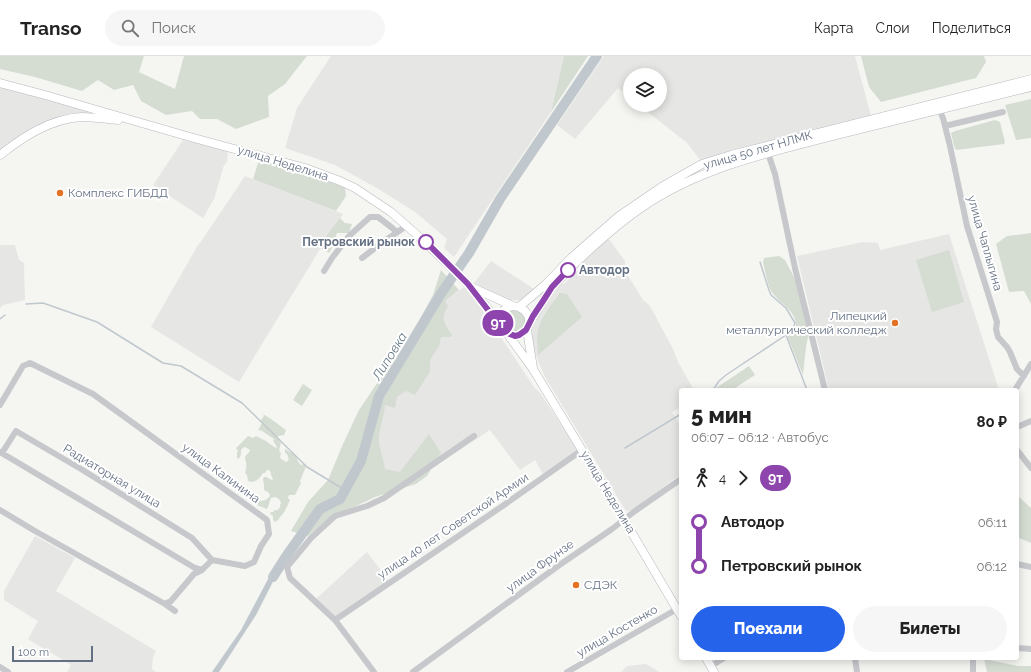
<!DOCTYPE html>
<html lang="ru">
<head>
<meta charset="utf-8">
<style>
  :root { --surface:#fff; --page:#f6f6f6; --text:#222; --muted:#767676; --line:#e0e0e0; --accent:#2563eb }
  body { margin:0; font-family:Raleway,sans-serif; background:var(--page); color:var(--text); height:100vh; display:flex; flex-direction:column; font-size:15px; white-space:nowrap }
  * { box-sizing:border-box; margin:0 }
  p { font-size:13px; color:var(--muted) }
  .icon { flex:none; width:22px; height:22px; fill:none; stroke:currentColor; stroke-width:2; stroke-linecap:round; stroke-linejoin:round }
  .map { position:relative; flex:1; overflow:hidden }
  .details { position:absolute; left:679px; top:332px; width:340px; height:272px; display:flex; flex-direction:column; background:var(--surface); border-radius:4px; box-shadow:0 2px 10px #0003 }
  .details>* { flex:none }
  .badge { padding:0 8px; border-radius:13px; font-size:14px; line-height:26px }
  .buttons { position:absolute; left:623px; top:12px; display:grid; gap:8px }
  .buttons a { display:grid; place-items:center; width:44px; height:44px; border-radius:50%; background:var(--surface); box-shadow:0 2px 10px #0003; font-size:20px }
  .scale { position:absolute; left:12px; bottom:10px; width:81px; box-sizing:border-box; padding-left:4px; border:2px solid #647083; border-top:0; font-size:11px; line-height:14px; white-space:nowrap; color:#647083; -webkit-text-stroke:3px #fff; paint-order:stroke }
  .map>.badge { position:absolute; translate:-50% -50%; box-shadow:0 0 0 2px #fff }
  .legs { display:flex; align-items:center; gap:6px; height:44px; padding:0 12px; font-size:13px }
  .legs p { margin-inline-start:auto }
  .head { display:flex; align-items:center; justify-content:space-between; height:68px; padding:0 12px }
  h1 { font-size:22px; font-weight:800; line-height:30px }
  .primary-button { display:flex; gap:8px; margin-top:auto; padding:8px 12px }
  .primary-button a { flex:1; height:46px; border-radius:24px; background:var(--accent); color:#fff; font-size:16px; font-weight:800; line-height:46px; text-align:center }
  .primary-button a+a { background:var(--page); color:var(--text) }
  ul { padding:0 12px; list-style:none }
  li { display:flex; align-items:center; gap:14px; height:44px; font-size:15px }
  li i { display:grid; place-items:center; width:6px; height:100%; margin:0 5px; background:currentColor }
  li i::after { content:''; width:10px; height:10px; margin:-5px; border:3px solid; border-radius:50%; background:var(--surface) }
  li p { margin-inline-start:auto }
  li:first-child i { background:linear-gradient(#0000 50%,currentColor 0) }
  li:last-child i { background:linear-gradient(currentColor 50%,#0000 0) }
  header { display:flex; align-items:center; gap:24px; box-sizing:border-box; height:56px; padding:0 20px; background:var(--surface); border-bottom:1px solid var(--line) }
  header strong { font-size:19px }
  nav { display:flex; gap:22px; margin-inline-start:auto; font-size:14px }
  .search { width:280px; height:36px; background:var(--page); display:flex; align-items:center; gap:10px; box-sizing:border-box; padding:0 14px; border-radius:22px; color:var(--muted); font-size:15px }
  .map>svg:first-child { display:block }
</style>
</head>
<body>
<header>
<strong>Transo</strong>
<div class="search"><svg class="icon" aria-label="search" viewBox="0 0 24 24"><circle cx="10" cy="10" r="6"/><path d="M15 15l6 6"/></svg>Поиск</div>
<nav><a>Карта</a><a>Слои</a><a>Поделиться</a></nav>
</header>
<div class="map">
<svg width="1031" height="616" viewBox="0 0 1031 616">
  <rect width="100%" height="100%" fill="#f5f6f2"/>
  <!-- built -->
  <path fill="#e6e6e5" d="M331 0H564L551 56 454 201 444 192 447 183 415 156 377 132 335 109 285 92 297 52Z
    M604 0H855L871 60 701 105 687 87 639 49H660V19H630V41L618 32 575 83 557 69Z
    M0 30 89 53 88 58 83 57 63 61 40 70 12 85 0 95Z
    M183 84 228 95 227 106 224 109 214 143 203 162 153 129Z
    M245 120 343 158 320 193 239 326 151 271 198 189 200 187Z
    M949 178 999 334H829L797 200 863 186 878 187 880 194Z
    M608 182 625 205V215L643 244 650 250 673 293 678 306 694 334H681V351L672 356 681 371V418L631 455H626L545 321 538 305 532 289 531 275 533 265 544 247 561 228H564L582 210 584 205Z
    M0 189H15L19 204 24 207 25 244 3 249 0 252Z
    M491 205 537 235 523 244H508L486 234 474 227Z
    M464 231 479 248 534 331 541 338 578 395 543 418 535 404 520 414 490 374 398 435 367 398 382 347 443 246Z
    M35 480 75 502 56 535 156 595 153 601 152 613 156 616H67L71 609 28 583 38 565 4 544V535Z
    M367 496 389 525 336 561 316 543Z
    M646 608 659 616H621L627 610Z"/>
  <!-- green -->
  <path fill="#d5ddd3" d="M0 0H144L139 16 175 33 184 0H307L285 28 268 40 269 61 236 73 217 63H200L192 55 166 59 141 45 133 29 114 34 98 24 82 35 35 21 0 13Z
    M564 0H588L551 56Z
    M861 0H984L986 6 976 22 881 46 869 31Z
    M1031 43V82L1016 84 1005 49Z
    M995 64 1000 66 1005 86 1004 88 956 94 954 90 951 77 955 75Z
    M261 105 314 119 345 132 346 140 336 155 253 123 258 107Z
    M340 162 345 167 352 168 349 177H337L332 192 329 197 319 191 330 175Z
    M1031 177V248L1024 235 1009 236 996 188 1007 180Z
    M949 194 964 246 932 256 916 204Z
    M779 200 785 204 792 217 796 226 809 276 806 291 803 319 787 279 796 271C797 253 777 247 770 233 767 225 765 215 763 206L764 202Z
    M441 214 459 234 445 245 448 250C440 263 444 267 452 279L450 281H441L439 290 430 304V316L415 339 406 335 397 341 395 352 385 349C384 362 378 375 379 387 380 396 384 404 385 413L400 416 429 378 441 397 427 420 416 428 375 441 356 450 334 458 308 480 291 475 308 446 328 424 343 388 359 354 388 311 415 290 416 285 425 269 420 263 433 239Z
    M560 237 567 238 582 261 538 299C538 293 537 286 537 280 538 264 551 249 560 237Z
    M516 252C519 255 524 258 525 262 527 268 521 275 515 276 513 276 511 275 508 275L502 262 505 256Z
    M749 310 755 319 732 334H713Z
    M303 328 312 334 302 350 293 344Z
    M263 358 271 363 286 374 284 379 278 380 277 382 281 387C280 391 278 394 281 397L280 402 286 406 289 404 287 398 285 397V393L295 399 299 407 301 409 304 408 306 409 305 413 300 425 301 427 295 439H289L288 442 290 444 285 455 277 465 274 466 273 463V460L270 458 271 456H273L275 454H278L280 451V449L281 447 279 443 275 441 271 442C269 446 269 450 267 453L254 448H253L250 443 234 432 236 429 240 432H243L245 433V438H246L249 436 254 439V442C260 446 265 446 270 440L269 437 264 434V429L263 423 264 421H266L272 424 273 423 271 419V417L269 414H267L265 417H263C259 423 255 428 248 425L247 419 245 417C246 414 247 410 246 406 245 402 244 402 247 398H248L250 394 245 391H244L241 394C241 398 241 401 238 403L237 402V397L238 395 236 392 248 380 253 382 256 380 266 385 276 392 277 391 273 385 274 383 262 375 258 374 262 367 261 364 264 360Z
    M1017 439 1031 452V487L1017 481Z
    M984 603 1018 610H1031V616H987Z"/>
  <!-- water -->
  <path fill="#c0c8ce" d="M276 508 281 510 256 559 219 616H212L241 574Z"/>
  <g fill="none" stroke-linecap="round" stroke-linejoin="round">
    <!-- stream -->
    <path stroke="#c0c8ce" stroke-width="1.5" d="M26 248 43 247 97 266 163 307 181 310 242 347 307 411 345 434
      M0 263 5 259
      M786 279 807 334
      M713 334 719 325 726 319 786 279 794 270 795 267 786 252 771 239 769 234 760 206
      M625 392 681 358"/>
    <!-- river -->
    <path stroke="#c0c8ce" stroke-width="10" d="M273 521 287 499 320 453 340 443 361 405 379 340 442 236 469 197 500 143 597 0"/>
    <!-- major casing -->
    <g stroke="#b6b9be" stroke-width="9">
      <path id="major" d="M0 27 45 39 190 81 305 112 340 125 355 132 391 156 425 186 468 228 501 269 533 313 629 472 681 560
        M0 99C23 81 50 63 81 61 93 61 106 63 118 64
        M568 214C592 191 617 168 644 150 702 111 771 96 837 79 901 63 966 47 1031 31
        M471 231 513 250 519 251 525 255 529 261V267L527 274 533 312
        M519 251 545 229 571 202 619 160 663 130 702 108 731 99 1031 23
        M529 267 552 231 572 211
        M501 269C499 259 502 252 513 250
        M506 276C515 280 518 281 527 274
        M706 602 714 616"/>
    </g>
    <!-- minor -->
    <path stroke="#c6c8cc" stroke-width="6" d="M939 53 943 62 950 90 967 170 997 266 996 273 998 281 1007 291 1010 296 1017 313 1024 320
      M945 70 1003 56
      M768 97 775 118 795 212 825 334
      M362 202 383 186 402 173 406 168
      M324 215 332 202 349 180 370 161H378L391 171 397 176
      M1015 334 1031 308
      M0 349 23 310 30 307 93 338 267 464 269 478 261 490 254 506 245 510 212 504 202 514 194 518 171 545 165 548 175 555
      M1017 371 1031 365
      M1017 394 1031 412
      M0 396 195 512 202 514
      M2 397 16 375 81 413 192 482 212 504
      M0 454 35 475 165 548
      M1017 508 1031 511
      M335 564 504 449 582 394
      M1017 592 1031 593
      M855 602 857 616
      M973 602V616
      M711 610 724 602
      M0 611 8 616
      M374 616 335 564 290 522 287 511 311 482 335 460 367 450 384 442 474 380
      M413 616 558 510 612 473 635 455 681 423
      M567 616 677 553"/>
    <!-- major -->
    <use href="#major" stroke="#fff" stroke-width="8"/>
  </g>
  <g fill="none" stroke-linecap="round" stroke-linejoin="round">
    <!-- line-1 casing -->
    <g stroke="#fff" stroke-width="9">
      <path id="line-1" d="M426 186 468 228 505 276 515 280 519 279 526 274 533 260 545 242 552 231 568 214"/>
    </g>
    <!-- line-1 -->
    <use href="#line-1" stroke="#8e44ad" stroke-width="6"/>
  </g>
  <!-- markers -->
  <g fill="#e47224" stroke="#fff" stroke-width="1.5">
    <circle cx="60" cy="137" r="4"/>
    <circle cx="895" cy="267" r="4"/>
    <circle cx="576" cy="529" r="4"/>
  </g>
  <g fill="#fff" stroke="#8e44ad" stroke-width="2">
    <circle cx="426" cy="186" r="7"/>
    <circle cx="568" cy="214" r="7"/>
  </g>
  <g text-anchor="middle" stroke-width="4" stroke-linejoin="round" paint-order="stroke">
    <!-- street labels -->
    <g font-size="12" fill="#647083" stroke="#fff">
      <text transform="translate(758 94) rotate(-16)" y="4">улица 50 лет НЛМК</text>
      <text transform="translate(283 107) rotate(17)" y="4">улица Неделина</text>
      <text transform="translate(985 187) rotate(74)" y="4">улица Чаплыгина</text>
      <text transform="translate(221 417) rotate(36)" y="4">улица Калинина</text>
      <text transform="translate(112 420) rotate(31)" y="4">Радиаторная улица</text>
      <text transform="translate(608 436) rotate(59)" y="4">улица Неделина</text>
      <text transform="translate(453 470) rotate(-34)" y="4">улица 40 лет Советской Армии</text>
      <text transform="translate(540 510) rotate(-36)" y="4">улица Фрунзе</text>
      <text transform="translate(617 575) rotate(-30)" y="4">улица Костенко</text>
    </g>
    <!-- poi labels -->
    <g font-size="12" fill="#647083" stroke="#fff" text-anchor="start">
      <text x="68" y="141">Комплекс ГИБДД</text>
      <text x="887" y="264" text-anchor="end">Липецкий<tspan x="887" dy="14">металлургический колледж</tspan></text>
      <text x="584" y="533">СДЭК</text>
    </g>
    <!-- stop labels -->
    <g font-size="12" font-weight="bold" fill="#647083" stroke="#fff" text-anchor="end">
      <text x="415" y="190">Петровский рынок</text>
      <text x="579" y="218" text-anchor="start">Автодор</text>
    </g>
    <!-- water labels -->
    <g font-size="13" font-style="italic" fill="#657887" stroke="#fff">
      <text transform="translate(389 300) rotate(-58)" y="5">Липовка</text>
    </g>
  </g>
</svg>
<div class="buttons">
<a><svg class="icon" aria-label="layers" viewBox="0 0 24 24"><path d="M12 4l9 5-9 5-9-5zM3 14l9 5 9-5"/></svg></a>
</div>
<div class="scale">100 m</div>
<b class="badge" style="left:498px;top:267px;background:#8e44ad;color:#fff">9т</b>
<section class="details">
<div class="head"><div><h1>5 мин</h1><p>06:07 – 06:12 · Автобус</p></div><b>80 ₽</b></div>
<div class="legs"><svg class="icon" aria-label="walk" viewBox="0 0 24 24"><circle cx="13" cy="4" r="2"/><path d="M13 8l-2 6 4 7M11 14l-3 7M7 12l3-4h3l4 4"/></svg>4<svg class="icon" aria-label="forward" viewBox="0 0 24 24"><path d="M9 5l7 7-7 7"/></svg><b class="badge" style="background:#8e44ad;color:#fff">9т</b></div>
<ul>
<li><i style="color:#8e44ad"></i><b>Автодор</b><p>06:11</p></li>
<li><i style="color:#8e44ad"></i><b>Петровский рынок</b><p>06:12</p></li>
</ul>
<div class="primary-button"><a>Поехали</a><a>Билеты</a></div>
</section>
</div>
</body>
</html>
